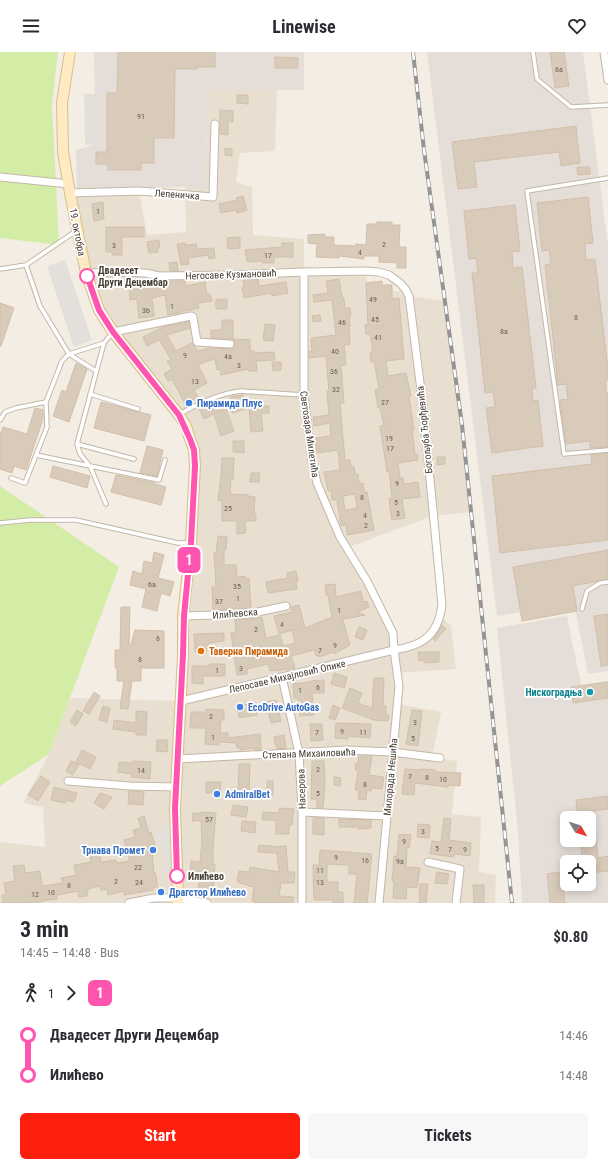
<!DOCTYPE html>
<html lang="en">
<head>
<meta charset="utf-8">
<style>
  :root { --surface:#fff; --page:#f7f7f7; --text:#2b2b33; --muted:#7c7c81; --accent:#ff1f0f }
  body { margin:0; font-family:"Roboto Condensed",sans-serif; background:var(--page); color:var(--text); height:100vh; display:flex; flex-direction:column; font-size:15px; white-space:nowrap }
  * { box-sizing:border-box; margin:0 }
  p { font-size:13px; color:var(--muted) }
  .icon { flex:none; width:22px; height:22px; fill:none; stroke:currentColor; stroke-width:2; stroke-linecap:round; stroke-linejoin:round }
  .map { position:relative; height:851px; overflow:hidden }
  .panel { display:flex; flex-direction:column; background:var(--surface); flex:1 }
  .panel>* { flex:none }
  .badge { padding:0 8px; border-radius:6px; font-size:14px; line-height:26px }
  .needle { width:26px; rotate:129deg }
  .fabs { position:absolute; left:560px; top:759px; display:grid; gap:8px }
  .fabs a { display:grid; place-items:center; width:36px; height:36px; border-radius:6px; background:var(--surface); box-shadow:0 2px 10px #0003; font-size:20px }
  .map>.badge { position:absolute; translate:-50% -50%; box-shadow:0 0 0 2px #fff }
  .legs { display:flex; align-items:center; gap:6px; height:44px; padding:0 20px; font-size:13px }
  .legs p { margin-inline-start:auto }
  .summary { display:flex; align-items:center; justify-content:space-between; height:68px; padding:0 20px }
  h1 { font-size:22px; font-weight:700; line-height:30px }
  .cta { display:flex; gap:8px; margin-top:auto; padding:8px 20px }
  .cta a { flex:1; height:46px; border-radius:6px; background:var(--accent); color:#fff; font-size:16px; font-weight:700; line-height:46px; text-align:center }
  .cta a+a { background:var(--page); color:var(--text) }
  ul { padding:0 20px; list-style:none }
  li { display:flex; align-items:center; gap:14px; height:40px; font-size:15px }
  li i { display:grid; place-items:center; width:6px; height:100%; margin:0 5px; background:currentColor }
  li i::after { content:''; width:10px; height:10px; margin:-5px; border:3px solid; border-radius:50%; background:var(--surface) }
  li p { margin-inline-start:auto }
  li:first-child i { background:linear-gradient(#0000 50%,currentColor 0) }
  li:last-child i { background:linear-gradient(currentColor 50%,#0000 0) }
  header { display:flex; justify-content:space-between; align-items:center; height:52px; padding:0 20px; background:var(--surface); font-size:18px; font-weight:700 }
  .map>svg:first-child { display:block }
</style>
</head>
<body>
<header><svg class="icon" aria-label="menu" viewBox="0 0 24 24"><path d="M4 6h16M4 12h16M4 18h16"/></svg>Linewise<svg class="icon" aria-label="heart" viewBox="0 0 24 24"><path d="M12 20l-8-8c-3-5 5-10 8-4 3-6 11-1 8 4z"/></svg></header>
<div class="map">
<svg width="608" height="851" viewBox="0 0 608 851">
  <rect width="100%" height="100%" fill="#f4ede3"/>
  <!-- residential -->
  <path fill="#e8dfd1" d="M209 38H277L275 99 240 101 236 130 252 135 253 183 304 187V220L366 219 368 242 406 238 409 244 445 249 471 460 432 464 347 496 377 547 394 598 417 593 441 565 451 574 456 617 396 621 398 652 441 660 432 706 457 709 452 762 481 765 479 820 496 823 495 851H0V790L45 795 43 755 23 751 49 702 70 646 181 649 194 398 186 374 99 258 70 141 139 139 147 183 186 180 185 135 204 137Z"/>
  <!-- industrial -->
  <path fill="#e5ded8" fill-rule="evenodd" d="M94 0H304V38H209L204 138 185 135 77 138 76 98 96 92Z
    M427 0H583L608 193V619L588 622 574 552 497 564Z
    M567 564 581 633 608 629V851H522L518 779 497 576ZM567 766H589V788H567ZM567 810H589V832H567Z"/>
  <!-- green -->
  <path fill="#d3eda7" d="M0 0H58L52 53 59 193 0 186Z
    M0 434 119 515 49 702 0 734Z"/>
  <!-- parking -->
  <path fill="#e3e0dc" d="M84 42H95L96 92 85 93Z
    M65 208 92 288 74 295 47 214Z
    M176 767 177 824 165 823 166 810 156 781Z"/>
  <!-- building -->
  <path fill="#d9cbba" stroke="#d2bfaa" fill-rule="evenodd" d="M118 0H215V15H197V17H175L174 86H154V111H141V118H108V112H96V100H107V41H117Z
    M550 0H564L569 34 555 36Z
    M275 5 298 6V16H275Z
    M237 43H248V52L237 51Z
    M220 58 233 59V70L228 69V83L220 82Z
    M576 74 580 111 561 114 559 100 474 110 477 135 458 137 452 90Z
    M225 96 232 97V104L225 103Z
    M577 115H590V122L578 123Z
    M243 144 247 158 237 161 236 158 221 161 219 152 237 148 236 146Z
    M588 145 593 191 585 192 586 208 595 207 608 317V328H605L606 341H608V395L590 396V389L566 392 560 348 568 347 566 332 558 333 545 213 551 212 549 198 542 199 537 151Z
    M103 150 104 167 94 169 92 152Z
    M515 153 520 199 512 200 513 216 522 215 536 336H532L533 349 538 348 543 394 492 401 486 356 495 355 493 340 485 341 472 221H478L476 206 469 207 464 159Z
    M377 170H392V173H400L399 195H406V216H397V211L379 210V204H364V207L339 204V206L316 205 317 192 308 191V183L325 182V185H334V193L356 194V192L366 193 367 172H377Z
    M106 175H144V185H122V203H112V200H106Z
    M240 185V196L228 197 227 186Z
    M159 188 160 196H157L158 200 149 201 147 190Z
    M185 191V193L196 192 197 197 214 196 215 206 209 207 208 203 188 206 189 212 181 213 177 192Z
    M282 191H293V205H274V211H262V209L247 210 245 198 282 195Z
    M177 210 178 219H170L169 211Z
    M258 227 259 234 286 230 288 241 272 244V241L244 246 242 235H244L243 228Z
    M339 227 342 246H344L345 256H350L351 264H349L350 274 349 275 350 292 344 293 346 313 341 314 344 351H340L345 408H350L351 415H354L355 422H358L359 432 363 431 364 440H367L374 478 347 483 346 473 341 474 337 448H332L331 438 328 439 324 420 340 418 338 398 317 401 315 386 331 384 330 371 314 374 313 365 329 363 327 339H329L326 304 309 306V300L312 299 311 286 336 283 332 248 314 250 313 243 328 241 326 229ZM355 442 357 456 345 458 343 444Z
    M171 229H185L186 234 205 230 207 243 210 242 212 249 198 251 199 256 168 263 165 243 152 246 154 264 139 266 137 247 130 248 129 235 141 233 142 237 170 231Z
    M382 229V233H392V247L399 246 404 307 386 309 388 324 406 321 411 344H409L414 378H412L415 402H417L418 408 398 411 400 426H403L404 432 418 430 420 445 402 447 405 466 392 468 389 447 392 446 389 419 387 420 380 374 384 373 380 356H378L375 338 379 337 374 309 371 310 370 300H373L370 282H366L365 273H368L366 231Z
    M227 247V257H216V248Z
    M0 251 14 256 1 294H0Z
    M320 263 321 269 313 270 312 264Z
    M222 268H233V287L250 288V299H254V301L274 300 275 308 256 309 257 319H248V317L221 323 220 317 217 318 215 307 205 310 198 313 207 331 194 338 198 345 185 352 172 327 168 329 164 322 172 317 167 309 171 308 165 297 159 288 147 294 143 285 163 275 189 270 190 276 167 283 176 299 192 291 198 299 210 296 232 297 235 293 232 288 211 286V278H222Z
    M265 272 275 273 273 289 263 288Z
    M272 310H281V318L273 319Z
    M76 311 87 317 69 370 53 364 62 338 66 340Z
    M243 343V349L260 347 261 354H269V361H261L263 379 251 380 249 356 232 361 230 345Z
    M101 350 151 363 144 389 94 376Z
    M211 351 215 359 226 357 234 379 221 384 214 362 204 367 199 357Z
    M35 356 43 358V367L26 418 14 414 12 421 0 417V383L3 375 27 382Z
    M233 389H244V401L233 400Z
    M147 394 163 398 157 424 140 421Z
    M608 401V488L500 501 492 424 592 412 591 403Z
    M437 405H445V412L437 413Z
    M222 406H234L233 428H231L230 442 248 443V444L255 445 254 462H256V469H245L246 481 237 482V469H222V449L218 448 221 424Z
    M53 414 90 424 87 436 50 425Z
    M251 421H260L259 430H250Z
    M116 423 155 431V432L166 435 161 453 111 440Z
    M218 484 227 485 226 498H224V513H236L237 525 245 524V527L249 526 251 556 213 558 212 535H216L214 501H216Z
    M608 498V527L573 534 577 559 522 569 513 515Z
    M154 500 164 503 158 526 174 530 170 544 161 541 157 559 142 555 146 537 130 533 133 519 142 522 144 509 152 511Z
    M296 519 298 529 296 530 297 537 268 541 266 530 288 526 287 521Z
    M335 532 336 545 361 539 363 550 367 549 369 555 357 560 365 563 346 567 342 565 350 593 334 602 333 600 319 605V603L316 604 314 598 291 604 295 616 287 618 286 617 276 619 275 618 270 619 268 612 247 617V622L237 623 231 581 236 580 235 567H252L262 565 266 586 280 583 283 594 295 591 292 578 279 582 274 564 292 560 291 555 299 553 305 576 332 565 328 543H326L325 533Z
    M121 555H130L129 592 131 593 135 578 164 579V616H141V629H132L128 657 120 656 124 629H117V616H115V598H120Z
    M608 562V613L601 614 594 564Z
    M442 573 446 577 435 589 433 587Z
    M359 575 367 578 363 588 355 585Z
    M224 581V589L209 591V593H207V599L195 600 194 582Z
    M418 600H439V610L424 611V608L419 609Z
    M209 612H225V624H203V632L192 631V614H209Z
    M334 621 347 625 344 636 331 632Z
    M374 626H384L383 654H386V663H389L388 669 374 668 342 656 350 636 362 641 358 651 372 656Z
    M324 628V641H312L314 663 300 664 298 646H294L293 632 311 630V629Z
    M608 630V646L573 651 571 635Z
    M94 640 100 644 89 662 83 659Z
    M276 648 281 669 271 671 266 650Z
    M256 651 257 663 239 666 237 654Z
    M333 653 340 656 335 668 329 666Z
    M103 654 110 656 107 670 99 668Z
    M206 657 224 658V668H221L220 681H228V686L260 682 261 698H254L253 696 240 698V695L237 696 236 691 219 690V693L205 692 206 676H190L191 660H206Z
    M77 658 83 662 76 674 70 670Z
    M412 658 422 659 418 694 406 692Z
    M136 659 147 660 146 683H136V680L113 677 114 668 136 671Z
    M336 671 371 672 370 686 348 684V687L335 686Z
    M310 672H322L323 688 311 689Z
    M284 683 286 696 277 697V693H275L274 685Z
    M157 688H168L167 700 156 699Z
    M82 698 96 705 90 717 76 710Z
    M359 704H372L369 723 384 725 382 737 371 736V739L367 738 366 748 358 747 359 738H355L358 718H355L356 711H358Z
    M71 709 79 712 73 723 66 719Z
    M133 709 151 710 150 727 131 725 132 722 118 720 119 710 132 711Z
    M312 709H324L325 731 323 756H317V747H311Z
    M239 712H250L249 740 238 741Z
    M405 717 421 718V717L435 718 434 720 461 721 460 734 448 733V735L415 731 414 743 402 742Z
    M41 724 50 730 38 749 28 743Z
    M334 725 341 726 340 734 334 733Z
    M267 729H273V743H267Z
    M206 730H221L220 741H206Z
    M54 735 77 741 74 750 66 748 65 751 51 748Z
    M129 739 144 740 143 753 128 752Z
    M100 741 112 745 104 757 94 751Z
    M608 744V757L593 759 598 806 608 804V819L589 821V810H583L580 788H589V766H578L576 748Z
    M233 753 248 755 246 765 231 763Z
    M279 756 294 757 292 773H289V782H276V768H262L263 760 279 761Z
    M202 760 216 761 213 795V812H215L213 843 198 841 200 823 190 822 191 809 200 810 202 790 201 769H192L193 761H202Z
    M144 764 149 781 151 780 156 797 152 798 154 821 155 820 158 835H153V838L124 843V839L108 843 107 837 101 838 100 834 88 837V841H87V844L79 845 78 839 57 843V847L42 849V850L3 851 2 843H6L4 831 15 829 13 814 24 813 25 821 40 819 42 834 63 831 61 826 76 823 74 813 91 810 88 796 98 794 101 810 116 808 117 811 130 809 124 788 135 785 133 778 141 776 138 766Z
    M313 766H324V783L313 782Z
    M444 766 451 767 449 788 471 791 470 804 454 802V805L430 802 432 789 441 790Z
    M339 767 371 768V776L358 777V775H339Z
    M242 769 256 770 255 781 241 779Z
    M418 772 430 773 429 786 417 785Z
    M399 782 411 783 409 796H407L406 815 420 816 417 836 407 835 406 847 393 846 394 829H392L393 818 394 804H397Z
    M259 793 273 794V795L286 794 288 820H295L294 831H281L279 844 294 845 293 851H255V849H252L254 835 248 834V833L239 831V830L237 829 239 819 249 820 250 815 279 820 277 801 258 800Z
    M320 798 372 802 367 851H354L357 822H349V813L327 812V830H338V840H343V851H333V848H314L313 813H319Z
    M437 820 449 822 447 832 435 831Z
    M561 820 565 851H550L547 822Z
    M420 832H428L426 851H419Z
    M473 833H484V851H474Z"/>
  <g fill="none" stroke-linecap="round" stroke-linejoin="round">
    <!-- lane casing -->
    <g stroke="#c3b7a8" stroke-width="5.5">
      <path id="lane" d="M533 0 537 27 571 55 608 53
        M608 126 527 139 564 402 608 398
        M26 213 76 179
        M0 217 26 213 40 254 69 302 96 319
        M90 342 138 357
        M180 362C199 351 218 342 240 339L304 343
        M0 368 5 360 16 356 46 350 62 309 69 302 104 291
        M77 392 134 407
        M36 403 159 428 165 408
        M11 426 25 431 47 375 46 350
        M106 452 90 414 80 402 77 392 104 291 112 281
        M0 471 30 468H76L178 491H190
        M582 557 587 539 600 531 608 530"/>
    </g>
    <!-- street casing -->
    <g stroke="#c3b7a8" stroke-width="9">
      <path id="street" d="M604 0 608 28
        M0 125 69 132
        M70 141 139 139 213 145 215 72
        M304 220V343L312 409 317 431 340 485 367 529 393 581 394 598 399 634 379 851
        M86 221 117 220 145 221 159 224 233 223 304 220 366 219 378 220 389 223 400 231 406 238 409 244 423 354 442 553C438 584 422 594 394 598L181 649
        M113 280 191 264 193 265 197 290 230 292
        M183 564 249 562 286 554
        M282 625 299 701 302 760V851
        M178 707 346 698 392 700 440 706
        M68 729 130 734 176 735
        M302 760 386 764
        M428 810 460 817 456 851
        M129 851 154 846H177L207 851"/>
    </g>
    <!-- secondary casing -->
    <g stroke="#d8bf8e" stroke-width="12">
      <path id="secondary" d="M70 0 62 51 63 100 70 141 86 221 99 258 113 280 179 363 186 374 190 387 194 398 195 414 191 491 183 564V603L175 756 178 851"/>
    </g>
    <!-- lane -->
    <use href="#lane" stroke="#fff" stroke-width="3.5"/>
    <!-- street -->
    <use href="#street" stroke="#fff" stroke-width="7"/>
    <!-- secondary -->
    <use href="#secondary" stroke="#ffebc2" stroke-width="10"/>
    <!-- rail casing -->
    <g stroke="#949494" stroke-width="4">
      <path id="rail" d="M413 0 424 98 462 373 512 851"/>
    </g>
    <!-- rail -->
    <use href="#rail" stroke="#fff" stroke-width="2.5" stroke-dasharray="8" stroke-linecap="butt"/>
  </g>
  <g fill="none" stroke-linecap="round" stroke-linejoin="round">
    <!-- line-1 casing -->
    <g stroke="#fff" stroke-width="9">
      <path id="line-1" d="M87 224 99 258 113 280 179 363 190 387 194 398 195 414 191 491 184 564 183 603 175 756 177 824"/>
    </g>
    <!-- line-1 -->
    <use href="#line-1" stroke="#ff54af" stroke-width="6"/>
  </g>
  <!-- markers -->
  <g fill="#fff" stroke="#ff54af" stroke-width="2">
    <circle cx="87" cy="224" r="7"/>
    <circle cx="177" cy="824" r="7"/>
  </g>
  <g fill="#3f7fe0" stroke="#fff" stroke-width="1.5">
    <circle cx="189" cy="351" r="4"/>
    <circle cx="240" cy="655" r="4"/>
    <circle cx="217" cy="742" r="4"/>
    <circle cx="153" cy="798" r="4"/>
    <circle cx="161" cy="840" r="4"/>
  </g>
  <circle fill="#e8710a" stroke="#fff" stroke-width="1.5" cx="201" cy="599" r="4"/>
  <circle fill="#0f9aa8" stroke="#fff" stroke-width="1.5" cx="590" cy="640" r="4"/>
  <g text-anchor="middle" stroke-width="3.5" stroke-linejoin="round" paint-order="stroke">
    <!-- number labels -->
    <g font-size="8" fill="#6b6055">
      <text x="559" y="20">6a</text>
      <text x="141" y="67">91</text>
      <text x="98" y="162">1</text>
      <text x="384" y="195">2</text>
      <text x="114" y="196">3</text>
      <text x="360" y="203">4</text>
      <text x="268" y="206">17</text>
      <text x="373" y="250">49</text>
      <text x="172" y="257">1</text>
      <text x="146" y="261">3b</text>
      <text x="576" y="268">8</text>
      <text x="375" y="270">45</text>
      <text x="342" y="273">46</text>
      <text x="504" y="282">8a</text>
      <text x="378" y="288">41</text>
      <text x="335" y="302">40</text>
      <text x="185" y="306">9</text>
      <text x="228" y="307">4a</text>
      <text x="239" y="316">3</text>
      <text x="334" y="322">36</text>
      <text x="195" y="332">13</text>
      <text x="336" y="340">32</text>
      <text x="385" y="353">27</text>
      <text x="389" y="389">19</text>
      <text x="390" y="399">17</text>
      <text x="397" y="434">9</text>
      <text x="362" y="448">8</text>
      <text x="396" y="453">5</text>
      <text x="228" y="459">25</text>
      <text x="398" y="464">3</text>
      <text x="365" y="466">4</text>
      <text x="366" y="476">2</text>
      <text x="152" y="535">6a</text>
      <text x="237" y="537">35</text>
      <text x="238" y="549">1</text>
      <text x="219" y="552">37</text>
      <text x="339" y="561">1</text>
      <text x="282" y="575">4</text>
      <text x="256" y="580">2</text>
      <text x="158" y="589">6</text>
      <text x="335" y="596">9</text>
      <text x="320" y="601">7</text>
      <text x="140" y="610">8</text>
      <text x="241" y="619">3</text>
      <text x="217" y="621">1</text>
      <text x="318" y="638">6</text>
      <text x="300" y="641">1</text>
      <text x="211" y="667">2</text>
      <text x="415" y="673">3</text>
      <text x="342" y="682">9</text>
      <text x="317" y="683">7</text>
      <text x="363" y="683">11</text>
      <text x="213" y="688">1</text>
      <text x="413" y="689">5</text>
      <text x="318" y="720">2</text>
      <text x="141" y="721">14</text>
      <text x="410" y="727">7</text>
      <text x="427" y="728">8</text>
      <text x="443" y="730">10</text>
      <text x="365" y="735">8</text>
      <text x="318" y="744">5</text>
      <text x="209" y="770">57</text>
      <text x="423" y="782">3</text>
      <text x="404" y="792">9</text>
      <text x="437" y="799">5</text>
      <text x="450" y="800">7</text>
      <text x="465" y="800">9</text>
      <text x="336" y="808">9</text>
      <text x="365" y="811">16</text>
      <text x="400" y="812">9a</text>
      <text x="138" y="818">22</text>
      <text x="320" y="821">11</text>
      <text x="116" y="832">2</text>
      <text x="139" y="833">24</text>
      <text x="320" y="833">13</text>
      <text x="69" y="836">8</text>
      <text x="51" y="843">10</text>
      <text x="35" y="845">12</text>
    </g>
    <!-- street labels -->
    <g font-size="10" fill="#463d33" stroke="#fff">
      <text transform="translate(177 142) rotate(4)" y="4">Лепеничка</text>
      <text transform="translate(78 180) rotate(79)" y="4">19. октобра</text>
      <text transform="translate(231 222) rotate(-2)" y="4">Негосаве Кузмановић</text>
      <text transform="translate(424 378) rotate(-96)" y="4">Богољуба Ђорђевића</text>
      <text transform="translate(310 382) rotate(82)" y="4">Светозара Милетића</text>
      <text transform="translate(235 561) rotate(-5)" y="4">Илићевска</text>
      <text transform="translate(287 624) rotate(-13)" y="4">Лепосаве Михајловић Опике</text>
      <text transform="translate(309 701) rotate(-2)" y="4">Степана Михаиловића</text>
      <text transform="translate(390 725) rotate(-85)" y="4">Милорада Нешића</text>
      <text transform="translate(301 737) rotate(-92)" y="4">Насерова</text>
    </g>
    <!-- stop labels -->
    <g font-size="10" font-weight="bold" fill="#463d33" stroke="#fff" text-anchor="start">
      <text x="98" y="222">Двадесет<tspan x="98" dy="12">Други Децембар</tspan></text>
      <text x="188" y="828">Илићево</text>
    </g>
    <!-- shop labels -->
    <g font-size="10" font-weight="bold" fill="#366cbe" stroke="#fff" text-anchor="start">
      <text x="197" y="355">Пирамида Плус</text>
      <text x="248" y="659">EcoDrive AutoGas</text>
      <text x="225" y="746">AdmiralBet</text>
      <text x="145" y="802" text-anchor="end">Трнава Промет</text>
      <text x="169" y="844">Драгстор Илићево</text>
    </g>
    <!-- food labels -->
    <g font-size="10" font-weight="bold" fill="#c56008" stroke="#fff" text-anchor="start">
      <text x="209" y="603">Таверна Пирамида</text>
    </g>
    <!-- culture labels -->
    <g font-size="10" font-weight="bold" fill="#0d838f" stroke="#fff" text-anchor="end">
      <text x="582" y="644">Нискоградња</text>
    </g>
  </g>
</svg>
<div class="fabs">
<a><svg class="needle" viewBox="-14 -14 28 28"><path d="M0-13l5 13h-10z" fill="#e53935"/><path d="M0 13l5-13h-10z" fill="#7c7c81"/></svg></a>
<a><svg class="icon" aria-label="locate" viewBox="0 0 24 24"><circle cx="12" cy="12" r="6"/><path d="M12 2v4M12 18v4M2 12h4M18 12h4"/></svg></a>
</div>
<b class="badge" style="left:189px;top:508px;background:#ff54af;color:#fff">1</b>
</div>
<section class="panel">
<div class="summary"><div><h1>3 min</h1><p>14:45 – 14:48 · Bus</p></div><b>$0.80</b></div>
<div class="legs"><svg class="icon" aria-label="walk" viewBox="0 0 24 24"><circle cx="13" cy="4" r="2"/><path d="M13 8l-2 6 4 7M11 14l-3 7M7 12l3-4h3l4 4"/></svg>1<svg class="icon" aria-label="forward" viewBox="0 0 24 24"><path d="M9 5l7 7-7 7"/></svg><b class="badge" style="background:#ff54af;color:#fff">1</b></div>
<ul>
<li><i style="color:#ff54af"></i><b>Двадесет Други Децембар</b><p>14:46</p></li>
<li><i style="color:#ff54af"></i><b>Илићево</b><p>14:48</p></li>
</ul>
<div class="cta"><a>Start</a><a>Tickets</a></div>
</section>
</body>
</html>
